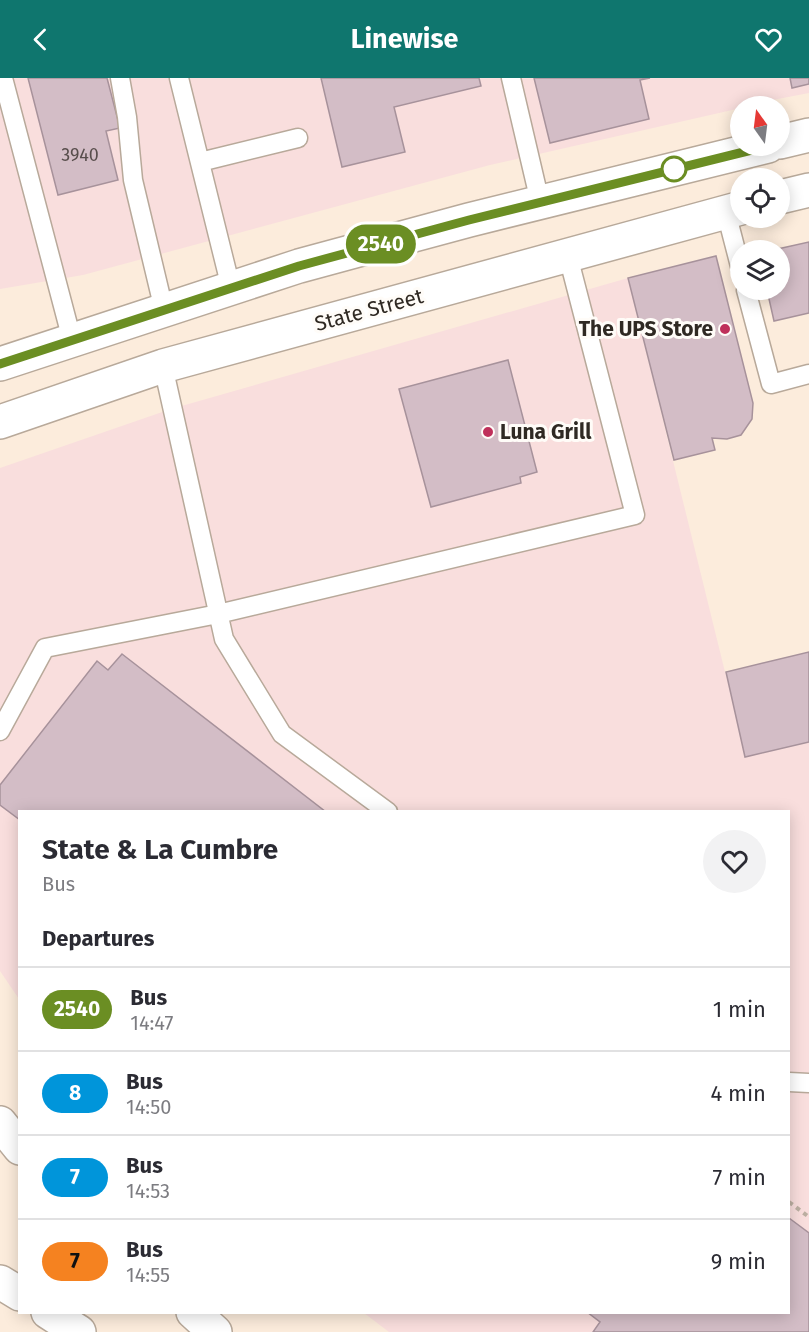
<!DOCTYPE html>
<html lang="en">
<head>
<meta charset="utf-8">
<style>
  :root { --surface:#fff; --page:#f2f2f3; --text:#2b2b33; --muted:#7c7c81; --line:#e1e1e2; --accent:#0f766e }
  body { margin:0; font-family:"Fira Sans",sans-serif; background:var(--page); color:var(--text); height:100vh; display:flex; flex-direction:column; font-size:22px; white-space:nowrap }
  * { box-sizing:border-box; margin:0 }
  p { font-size:20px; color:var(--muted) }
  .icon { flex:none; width:33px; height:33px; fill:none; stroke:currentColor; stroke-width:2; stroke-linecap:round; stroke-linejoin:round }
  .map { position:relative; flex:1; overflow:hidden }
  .details { position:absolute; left:18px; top:732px; width:772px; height:504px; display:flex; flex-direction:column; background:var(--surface); border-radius:0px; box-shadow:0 3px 15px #0003 }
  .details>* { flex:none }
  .badge { padding:0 12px; border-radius:20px; font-size:21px; line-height:39px }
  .needle { width:39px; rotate:346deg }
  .buttons { position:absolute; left:730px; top:18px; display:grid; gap:12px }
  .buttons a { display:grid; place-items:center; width:60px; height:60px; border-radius:50%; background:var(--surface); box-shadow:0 3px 15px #0003; font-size:30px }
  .map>.badge { position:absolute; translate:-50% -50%; box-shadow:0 0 0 3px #fff }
  h2 { padding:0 24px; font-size:22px; line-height:54px }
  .round { display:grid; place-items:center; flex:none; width:63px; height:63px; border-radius:32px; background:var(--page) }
  .overview { display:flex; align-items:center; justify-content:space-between; height:102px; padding:0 24px }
  h1 { font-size:28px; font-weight:700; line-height:45px }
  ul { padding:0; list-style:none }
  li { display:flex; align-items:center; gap:18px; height:84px; padding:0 24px; border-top:2px solid var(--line) }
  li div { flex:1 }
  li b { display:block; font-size:22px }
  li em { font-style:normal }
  li .badge { min-width:66px; font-weight:700; text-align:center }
  header { display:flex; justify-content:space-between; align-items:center; height:78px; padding:0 24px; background:var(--accent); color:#fff; font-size:27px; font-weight:700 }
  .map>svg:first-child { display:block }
</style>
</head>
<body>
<header><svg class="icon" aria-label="back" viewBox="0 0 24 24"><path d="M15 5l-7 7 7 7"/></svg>Linewise<svg class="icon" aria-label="heart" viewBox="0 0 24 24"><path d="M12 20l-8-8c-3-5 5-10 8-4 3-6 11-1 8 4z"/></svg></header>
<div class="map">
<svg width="809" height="1254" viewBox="0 0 809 1254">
  <rect width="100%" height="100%" fill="#fcecdc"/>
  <!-- commercial -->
  <path fill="#f9dedd" d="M0 0H809V15L741 28V30L490 87 83 197 0 211Z
    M628 200 725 594 809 574V1254H389L364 1235 789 1234V734H20L19 921 0 893V390L171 331Z"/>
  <!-- building -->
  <path fill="#d3bdc6" stroke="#a7929b" stroke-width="1.5" d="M28 0H107L120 50 106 53 118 102 58 117Z
    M321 0H479L481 8 394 29 405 74 342 89Z
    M534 0H650L640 2 649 41 550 65Z
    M790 0H809V6L792 10Z
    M809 164V235L774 243 767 212H780V172H773Z
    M716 178 753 325 752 341 741 357 727 361 712 360 715 372 674 382 628 200Z
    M508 282 537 394 520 399 521 405 431 429 399 311Z
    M809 574V664L745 679 726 594Z
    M122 576 326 734H20V742L0 727V707L97 583 108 592Z
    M789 1140 809 1155V1254H593L600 1244 587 1234H789Z"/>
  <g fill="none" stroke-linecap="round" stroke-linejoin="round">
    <!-- service casing -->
    <g stroke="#b8a99a" stroke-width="21">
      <path id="service" d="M3 0 72 262
        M120 0 127 39 133 102 164 232
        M179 0 231 210
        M511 0 540 124
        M200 84 298 60
        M726 134 741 192
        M746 212 771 306 809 296
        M163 288 224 561 282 656 388 734
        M0 653 45 570 218 536 635 437 568 178
        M789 1004 809 1005"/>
    </g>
    <!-- primary casing -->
    <g stroke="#b8a99a" stroke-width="36">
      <path id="primary" d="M780 64 809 57
        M780 119 809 112
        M0 286 299 188 469 142 768 68
        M0 344 163 288 741 130"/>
    </g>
    <!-- motorway casing -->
    <g stroke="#b8a99a" stroke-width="36">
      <path id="motorway" d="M0 1045 20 1070
        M0 1204 20 1216
        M48 1234 79 1254
        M193 1234 215 1254"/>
    </g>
    <!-- path -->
    <path stroke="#bcafa2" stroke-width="4" stroke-dasharray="4.5 4.5" stroke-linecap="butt" d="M789 1124 809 1139"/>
    <!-- service -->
    <use href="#service" stroke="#fff" stroke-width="18"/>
    <!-- primary -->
    <use href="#primary" stroke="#fff" stroke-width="33"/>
    <!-- motorway -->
    <use href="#motorway" stroke="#fff" stroke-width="33"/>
  </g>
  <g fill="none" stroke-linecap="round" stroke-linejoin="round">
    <!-- line casing -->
    <g stroke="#fff" stroke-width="14">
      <path id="line" d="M0 286 299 188 469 142 768 68"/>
    </g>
    <!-- line -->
    <use href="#line" stroke="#6b8e23" stroke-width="9"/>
  </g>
  <!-- markers -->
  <circle fill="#fff" stroke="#6b8e23" stroke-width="3" cx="674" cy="91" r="12"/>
  <g fill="#bf305b" stroke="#fffcf8" stroke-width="2">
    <circle cx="725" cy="251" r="6"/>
    <circle cx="488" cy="354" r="6"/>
  </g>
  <g text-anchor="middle" stroke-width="6" stroke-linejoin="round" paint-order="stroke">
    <!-- number labels -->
    <g font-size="18" fill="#584e4c">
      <text x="80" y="83">3940</text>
    </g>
    <!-- street labels -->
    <g font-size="21" fill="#2f2923" stroke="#fffcf8">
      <text transform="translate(369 232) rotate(-15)" y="7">State Street</text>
    </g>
    <!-- poi labels -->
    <g font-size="21" font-weight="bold" fill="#2f2923" stroke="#fffcf8" text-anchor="end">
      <text x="713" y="258">The UPS Store</text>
      <text x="500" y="361" text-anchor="start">Luna Grill</text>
    </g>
  </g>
</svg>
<div class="buttons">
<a><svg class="needle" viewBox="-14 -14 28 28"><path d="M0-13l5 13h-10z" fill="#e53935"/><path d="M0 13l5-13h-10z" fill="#7c7c81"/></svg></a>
<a><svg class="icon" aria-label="locate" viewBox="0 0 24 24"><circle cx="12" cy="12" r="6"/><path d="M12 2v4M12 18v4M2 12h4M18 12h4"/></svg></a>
<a><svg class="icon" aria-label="layers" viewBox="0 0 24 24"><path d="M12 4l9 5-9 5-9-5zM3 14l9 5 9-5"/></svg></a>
</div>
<b class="badge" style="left:381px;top:166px;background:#6b8e23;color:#fff">2540</b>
<section class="details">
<div class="overview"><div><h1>State &amp; La Cumbre</h1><p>Bus</p></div><a class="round"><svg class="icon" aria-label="heart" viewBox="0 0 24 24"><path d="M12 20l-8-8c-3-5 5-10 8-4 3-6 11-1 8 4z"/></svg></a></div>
<h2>Departures</h2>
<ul>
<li><span class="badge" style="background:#6b8e23;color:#fff">2540</span><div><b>Bus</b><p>14:47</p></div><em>1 min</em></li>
<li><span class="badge" style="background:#0095da;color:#fff">8</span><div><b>Bus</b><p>14:50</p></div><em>4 min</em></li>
<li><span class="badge" style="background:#0095da;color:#fff">7</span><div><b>Bus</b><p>14:53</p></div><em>7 min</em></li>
<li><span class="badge" style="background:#f58220;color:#111">7</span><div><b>Bus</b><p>14:55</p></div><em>9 min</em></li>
</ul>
</section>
</div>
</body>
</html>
